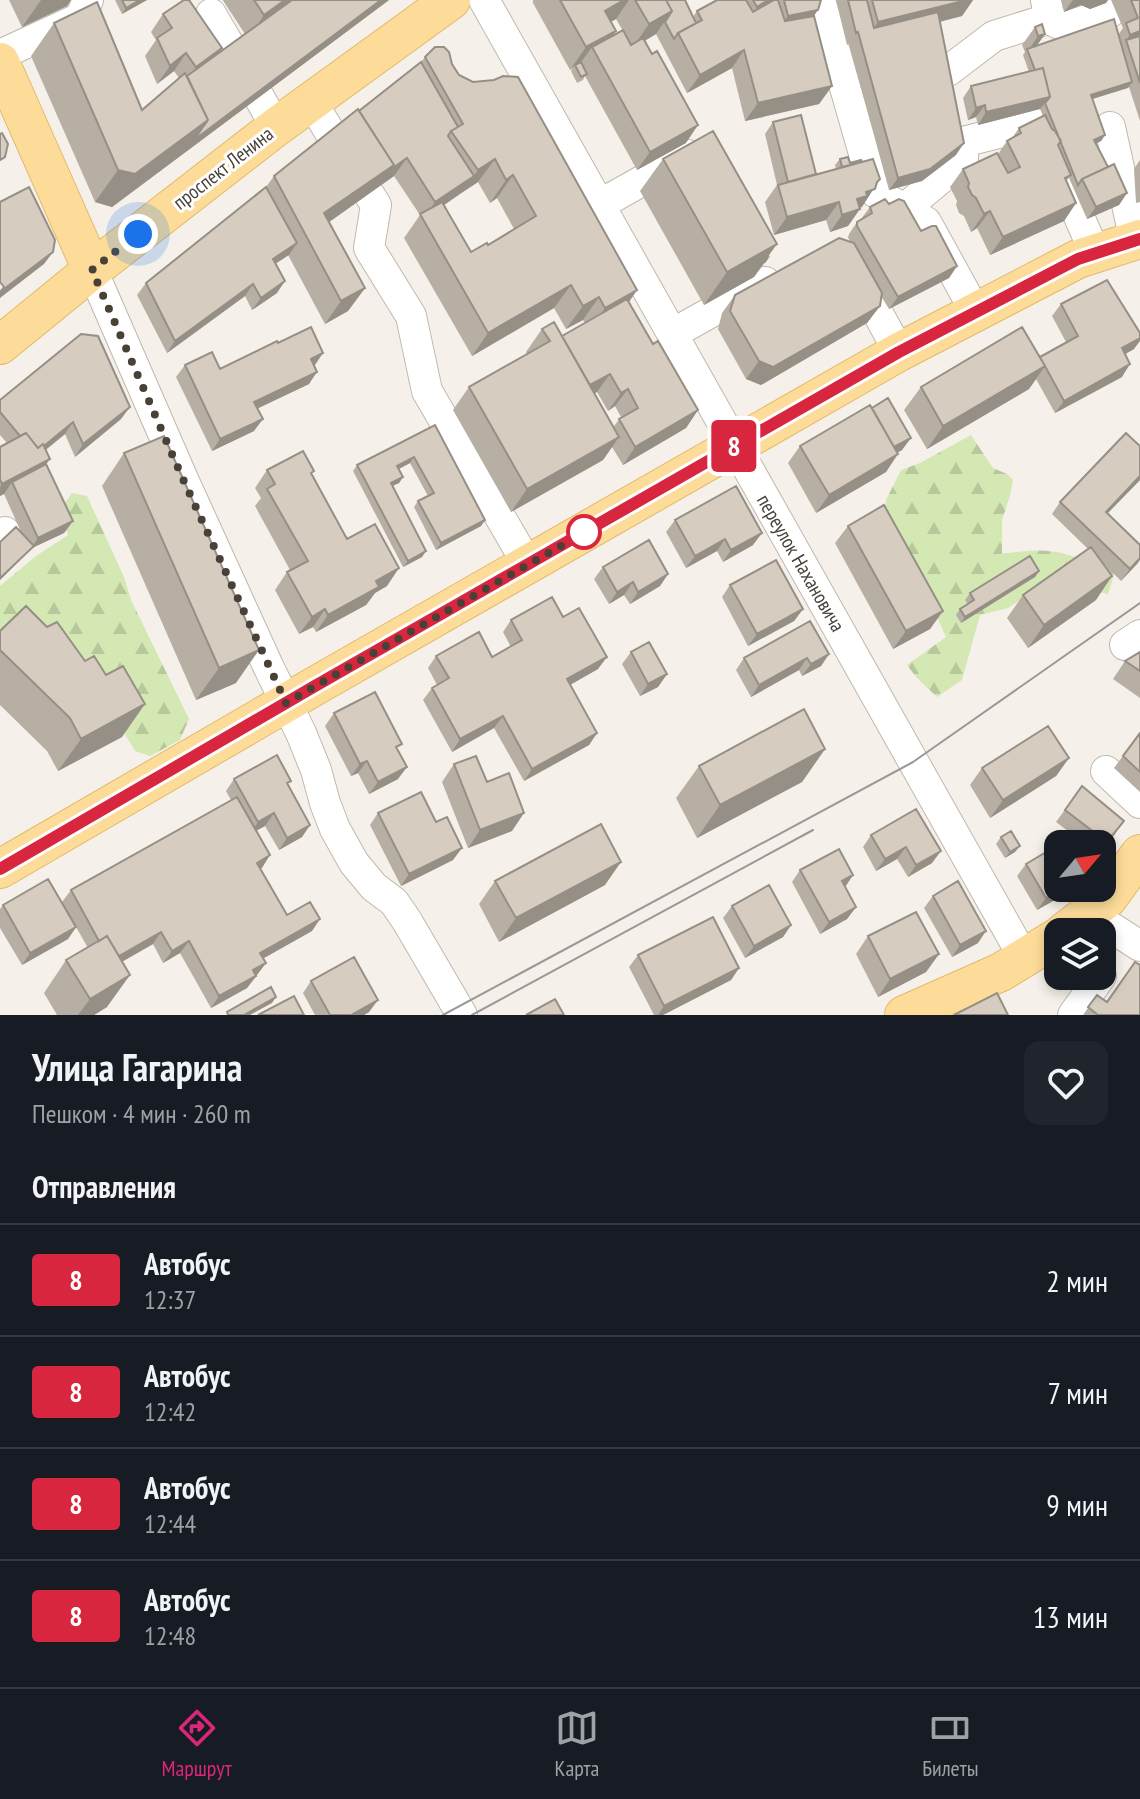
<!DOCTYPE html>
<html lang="ru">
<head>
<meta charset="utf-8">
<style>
  :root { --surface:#171b24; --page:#20242c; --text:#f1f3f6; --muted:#9ea1a6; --line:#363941; --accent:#db2777 }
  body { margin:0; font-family:"PT Sans Narrow",sans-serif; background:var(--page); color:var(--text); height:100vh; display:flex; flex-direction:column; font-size:30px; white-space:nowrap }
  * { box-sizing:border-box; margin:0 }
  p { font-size:26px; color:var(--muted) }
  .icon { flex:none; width:44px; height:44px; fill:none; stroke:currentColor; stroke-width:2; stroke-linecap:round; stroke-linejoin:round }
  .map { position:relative; height:1015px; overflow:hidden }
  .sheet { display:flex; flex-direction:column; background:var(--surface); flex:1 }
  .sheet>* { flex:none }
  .badge { padding:0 16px; border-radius:6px; font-size:28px; line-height:52px }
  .needle { width:52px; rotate:61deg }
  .buttons { position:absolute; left:1044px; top:830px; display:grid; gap:16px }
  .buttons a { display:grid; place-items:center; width:72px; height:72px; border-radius:16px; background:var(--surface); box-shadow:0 4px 12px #0003; font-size:40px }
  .you { position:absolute; width:40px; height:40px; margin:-20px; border:6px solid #fff; border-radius:50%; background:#1a73e8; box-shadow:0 0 0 12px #1a73e833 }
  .map>.badge { position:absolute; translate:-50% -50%; box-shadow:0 0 0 4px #fff }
  h2 { padding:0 32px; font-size:30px; line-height:72px }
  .round { display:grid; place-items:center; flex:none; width:84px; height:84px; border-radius:16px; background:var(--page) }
  .headline { display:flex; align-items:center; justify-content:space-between; height:136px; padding:0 32px }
  h1 { font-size:38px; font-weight:700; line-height:60px }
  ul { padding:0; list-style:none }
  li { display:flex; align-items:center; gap:24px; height:112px; padding:0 32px; border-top:2px solid var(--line) }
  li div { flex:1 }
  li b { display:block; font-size:30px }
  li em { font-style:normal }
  li .badge { min-width:88px; font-weight:700; text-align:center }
  .tabs { display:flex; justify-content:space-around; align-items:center; height:112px; border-top:2px solid var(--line); background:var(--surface); font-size:22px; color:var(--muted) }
  .tabs a { display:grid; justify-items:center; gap:4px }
  .tabs .on { color:var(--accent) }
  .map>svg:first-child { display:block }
</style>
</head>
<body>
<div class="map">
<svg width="1140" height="1015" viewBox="0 0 1140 1015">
  <defs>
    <pattern id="forest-firs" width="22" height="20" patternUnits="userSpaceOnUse" patternTransform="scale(2)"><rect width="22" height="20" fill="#d3e8b3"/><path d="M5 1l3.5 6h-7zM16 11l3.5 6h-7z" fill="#b7c89b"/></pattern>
  </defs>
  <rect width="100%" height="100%" fill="#f5f1ea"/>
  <!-- forest -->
  <path fill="url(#forest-firs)" d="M971 435 993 468 1007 474 1013 480 1010 496 1002 520V554C1037 549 1056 547 1089 563L1107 557 1115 572 1108 594 1094 591 1070 567 1008 608 980 615 962 680 937 697 916 677 907 665 946 637 915 569 882 528 886 500 901 470 920 463Z
    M72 493 87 496 124 577 131 600 189 719 180 740 150 756 135 751 102 695 0 631V586L36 556 68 535 60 510Z"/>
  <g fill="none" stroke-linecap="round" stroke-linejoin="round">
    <!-- minor casing -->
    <g stroke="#c0b8ac" stroke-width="32">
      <path id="minor" d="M484 0 1024 958
        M820 0 875 192 926 222 975 311
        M211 14 232 50
        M1049 16 1057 23 1068 26 1109 13
        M0 55 80 18 88 0
        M948 71 994 36 1045 20 1049 16 1046 0
        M259 97 276 127
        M311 101 334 139
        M1110 127 1135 241
        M369 194 376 205 369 248 411 316 427 391 528 565
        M599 205 688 155
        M904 209 963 160V142L1038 123 1095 253
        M92 270 182 477 269 668 301 733 316 770 325 803 335 829 354 863 374 887 394 902 407 921 462 1015
        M858 277 899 352
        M672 334 765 282
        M0 537 5 532
        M1125 645 1140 635
        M1106 771 1140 803
        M1089 913 1140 946
        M1073 1015 1101 976"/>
    </g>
    <!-- major casing -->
    <g stroke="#e3b969" stroke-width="40">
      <path id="major" d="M0 62 92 270
        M0 345 92 270 276 127 451 0
        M0 869 315 686 899 352 1078 259 1140 239
        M1064 932 1108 898 1140 854
        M904 1015 1001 972 1058 937"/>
    </g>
    <!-- minor -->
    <use href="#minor" stroke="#fff" stroke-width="30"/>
    <!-- major -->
    <use href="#major" stroke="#fddc9a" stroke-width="38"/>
    <!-- tram -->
    <path stroke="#989898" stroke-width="2" d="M443 1015 913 762 1140 603
      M472 1015 813 830"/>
  </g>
  <!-- wall -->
  <path fill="#b8afa4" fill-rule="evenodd" d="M9 0H71L67 6 22 27Z
    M115 0H147L122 14Z
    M223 0H389L112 207 95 202 31 56 54 23 142 110 179 78 174 71 157 84 145 56 156 40 151 32 163 14 222 48 218 54 245 34 224 2Z
    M533 0H685L693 17 697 11 717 0H821L814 16 832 86 819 104 745 121 732 68 687 93 656 34 645 41 686 143 637 170 585 76 583 80 577 83 571 71 573 68 570 70 533 3ZM616 19 631 45 612 36 611 22Z
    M836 0H973L962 16 940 22 956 155 922 181 889 190 849 44 847 45Z
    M1061 0H1108L1106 3 1090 9 1081 5 1064 12Z
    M1111 0H1140V121L1129 87 1092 99 1105 135 1101 141 1096 144 1108 167 1127 193 1119 205 1087 219 1069 178 1066 181 1076 203 1064 221 990 255 977 228 971 232 964 216 959 213 956 205 957 201 950 187 963 169 998 154 1007 141 1012 138 1019 128 1043 116 1040 109 978 125 976 117 968 120 963 98 971 86 1029 72 1023 55 1025 52 1022 45 1035 27 1045 34 1037 45 1118 35 1123 28Z
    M425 57 452 64 459 75 637 290 629 302 653 344 698 410 686 428 623 465 612 447 603 460 511 512 453 410 469 387 527 354 526 352 542 329 562 336 585 323 583 320 566 329 554 308 472 356 404 238 420 215 394 176 329 222 365 288 348 311 325 324 288 255 275 264 277 293 252 310 245 296 167 353 137 295 146 283 266 187 274 176 421 62ZM478 182 490 203 497 198 514 229 488 245 471 252 444 205ZM597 392 608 411 615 406 621 417 614 426 595 393Z
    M773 122 816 174 836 169 835 165 840 159 850 163 862 162 880 179 848 226 830 232 826 220 774 235 765 202 777 185 765 134Z
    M663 159 770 256 754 277 704 305 640 191Z
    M1140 160V202L1136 203 1134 169Z
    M889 204 921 231 957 266 949 278 889 309 881 296 880 306 867 323 761 385 746 379 718 329 722 313 735 295 851 242 848 238 849 234 857 222 861 219 870 207Z
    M1061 304 1134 349 1125 354 1122 377 1055 413 1036 379 1029 389 927 449 904 410 921 387 1040 357 1066 342 1052 316Z
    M278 343 314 365 309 384 258 408 254 431 212 451 176 377 185 365 220 369Z
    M0 400 121 419 75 457 65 434 46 450V464L73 521 64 533 32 548 0 580V542L22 534 4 494 0 496V447L7 443 0 435Z
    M435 425 485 520 481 526 436 550 414 507 418 501 428 496 410 463 399 469 403 477 399 483 392 486 422 557 403 567 353 471 357 465Z
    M800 446 902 450 897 453 886 472 816 513 788 463Z
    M1140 446V480L1108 513 1140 545V560L1121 581 1101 561 1096 600 1028 648 1007 618 1023 595 1088 549 1052 514 1060 502Z
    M124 453 236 683 196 700 102 486Z
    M267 470 312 474 347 539 387 586 375 593 366 605 316 632 313 627 299 634 275 590 287 572 290 570 255 506 261 498 255 488Z
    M675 520 753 545 723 562 717 551 686 568 666 532Z
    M848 526 943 611 930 629 893 649 835 543Z
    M603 567 668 574 660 586 630 604 624 595 609 604 594 579Z
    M1039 571 1035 577 961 623 956 615 960 609 968 604 965 600 970 593Z
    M730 585 803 609 794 621 748 646 722 597Z
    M563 617 598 669 570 685 597 733 589 745 524 781 494 728 452 752 423 700 432 688 437 685 428 668 436 656 492 657 511 647 503 632 511 620Z
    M0 631 122 737 58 771 47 751 0 705Z
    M631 652 667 674 658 687 640 696 622 664Z
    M1140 652V698L1113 679 1125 661Z
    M829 654 821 666 802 676 799 670 751 697 736 670 744 658Z
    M334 713 398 750V779L369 794 358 773 351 776 325 726Z
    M1140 733V792L1114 768Z
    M825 749 802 782 697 838 676 798 699 766Z
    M1069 758 1056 776 990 818 970 785 982 768Z
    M454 764 487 782 512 831 468 848 442 782Z
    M234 779 288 785 310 825 302 837 279 850 265 826 256 831 262 868H260L287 915 312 931 263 958 266 963 247 988 211 1008 180 953 163 963 153 944 122 962 107 1007 94 1015H57L44 993 66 960 88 948 76 927 68 939 22 965 0 928V909L3 905 62 902 71 890 231 800 226 791Z
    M1082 786 1116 833 1102 850V844H1085L1056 822Z
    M916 809 932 863 908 877 897 859 876 871 863 847 871 835Z
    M378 813 436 822 453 860 401 886 370 825Z
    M1001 837 1015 852 1005 858 996 844Z
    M1026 864 1058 888H1076L1037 910 1017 876Z
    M800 870 853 875 845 887 856 907 847 919 820 934 792 882Z
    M495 881 605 885 499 942 479 904Z
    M933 896 978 943 952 957 924 908Z
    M732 906 791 925 783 937 745 958 723 918Z
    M868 936 939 954 926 972 878 997 856 954Z
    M638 955 739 968 731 980 663 1015H654L629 967Z
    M311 981 369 1012 364 1015H315L303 993Z
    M1097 995 1107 1002 1140 1015H1083Z"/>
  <!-- shaded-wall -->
  <path fill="#968f86" d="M41 0H71L67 6 22 27Z
    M140 0H147L122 14 126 8Z
    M285 0H301L248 38 264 15Z
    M381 0H389L112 207 95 202 118 170 208 120Z
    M624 0H629L616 19 589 34 605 11Z
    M768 0H776L741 30 757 7Z
    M967 0H973L962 16 865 40 878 22Z
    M1073 0H1108L1106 3 1090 9 1081 5 1064 12Z
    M818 10 802 33 772 39 788 16Z
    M672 11 656 34 633 47 649 24Z
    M616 31 600 54 592 47 579 65H575L570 70 586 47Z
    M1140 31V45L1126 40 1130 35Z
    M1045 34 1033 51H1028L1038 36Z
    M222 48 210 66 184 85 196 67Z
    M744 50 732 68 687 93 700 75Z
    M186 53 174 71 157 84 170 66Z
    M1132 82 1128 88 1086 101 1091 95Z
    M832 86 819 104 745 121 758 103Z
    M1050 97 1040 109 978 125 986 112Z
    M985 105 976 117 968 120 976 108Z
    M698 125 686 143 637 170 650 152Z
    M1105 135 1101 141 1090 146 1094 140Z
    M964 143 956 155 922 181 889 190 898 178Z
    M407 158 394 176 308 237 324 213 394 165Z
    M495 159 478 182 461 193 478 170Z
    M513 175 497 198 490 203 506 180Z
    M474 176 461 193 423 220 435 202Z
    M880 179 862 207 858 209H860L848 226 830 232 842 215 857 199Z
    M1127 193 1119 205 1087 219 1096 207Z
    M839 202 826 220 774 235 787 217Z
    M1076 203 1064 221 990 255 1003 237Z
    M990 211 977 228 971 232 984 214Z
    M297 243 289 255 264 271 273 259Z
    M777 244 767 258 770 256 766 262 763 264 754 277 704 305 727 272Z
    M53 252 44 264 0 298V292Z
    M957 266 949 278 889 309 898 297Z
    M285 281 277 293 252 310 261 298Z
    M253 284 245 296 167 353 175 341Z
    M571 285 554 308 472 356 488 333Z
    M365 288 348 311 325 324 341 301Z
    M637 290 621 313 589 331 605 308Z
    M599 297 583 320 566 329 583 306Z
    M880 306 867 323 761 385 746 379 759 361Z
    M1140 338V341L1134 349 1113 361 1122 348Z
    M323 353 315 365 303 371 311 359Z
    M1130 364 1122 377 1055 413 1064 401Z
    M1045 366 1029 389 927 449 943 426Z
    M317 372 309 384 246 414 254 402Z
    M610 374 597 392 572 406 585 388Z
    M628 389 615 406 608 411 621 393Z
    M130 407 121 419 75 457 83 444Z
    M698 410 686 428 623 465 635 447Z
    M263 419 254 431 212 451 220 439Z
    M73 422 65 434 25 466 34 454Z
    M619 437 603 460 511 512 527 489Z
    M911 438 902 450 880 462 889 450Z
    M898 454 886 472 816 513 829 495Z
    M414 457 410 463 393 472 397 466Z
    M50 459 37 477 12 482 4 494 0 496V487L2 484Z
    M1140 476V480L1097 524 1106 512Z
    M403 477 399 483 386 489 391 483Z
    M485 520 481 526 436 550 441 543Z
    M73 521 64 533 32 548 0 580V578L30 550 38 538Z
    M762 533 753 545 723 562 731 550Z
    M725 539 717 551 686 568 695 556Z
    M426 551 422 557 403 567 408 561Z
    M1140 558 1138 563 1121 581 1130 569Z
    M399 568 387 586 375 593 366 605 316 632 328 615 376 581Z
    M1039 571 1035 577 961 623 965 617Z
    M668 574 660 586 630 604 638 592Z
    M1112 576 1096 600 1028 648 1044 625Z
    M633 582 624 595 609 604 617 592Z
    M325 609 313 627 299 634 312 617Z
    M803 609 794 621 748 646 757 634Z
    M943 611 930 629 893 649 906 631Z
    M259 650 236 683 196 700 219 668Z
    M829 654 821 666 802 676 811 664Z
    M607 657 598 669 559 691 567 679Z
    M807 658 799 670 751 697 759 685Z
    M667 674 658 687 640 696 648 684Z
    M145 704 122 737 58 771 81 739Z
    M503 716 494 728 452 752 460 739Z
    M597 733 589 745 524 781 532 769Z
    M825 749 802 782 697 838 720 805Z
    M1069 758 1056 776 990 818 1003 800Z
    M367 761 358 773 351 776 360 764Z
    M407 767 398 779 369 794 378 782Z
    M274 813 265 826 250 834 258 822Z
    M524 813 512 831 468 848 480 830Z
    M310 825 302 837 279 850 287 838Z
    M1020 846 1015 852 1005 858 1010 852Z
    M906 847 897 859 876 871 885 859Z
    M462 848 453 860 401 886 409 874Z
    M941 851 932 863 908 877 916 865Z
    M270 855 262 868 249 875 257 863Z
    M621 862 605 885 499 942 516 918Z
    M853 875 845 887 842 881Z
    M1063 888H1076L1037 910 1046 898Z
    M856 907 847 919 820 934 829 922Z
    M320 919 312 931 252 965 260 953Z
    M791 925 783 937 745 958 754 946Z
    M76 927 68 939 22 965 30 953Z
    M986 931 978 943 952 957 960 945Z
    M161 932 153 944 102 973 110 961Z
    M189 941 180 953 163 963 172 951Z
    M939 954 926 972 878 997 890 979Z
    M266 963 247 988 211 1008 219 996 253 970Z
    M739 968 731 980 663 1015H658L664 1006Z
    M130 975 107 1007 94 1015H78L90 999Z
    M276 997 272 1003 250 1015H244Z
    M378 1000 369 1012 364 1015H351Z"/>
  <!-- building -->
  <path fill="#d6ccbf" stroke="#968f86" stroke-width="2" d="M122 0H140L126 8Z
    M184 0H189L222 48 196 67 186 53 170 66 157 38 172 28 163 14Z
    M254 0H285L264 15Z
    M292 0H381L194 140 208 120 187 76Z
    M560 0H624L605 11 616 31 586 47Z
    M635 0H666L672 11 649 24Z
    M666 0H685L696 23 678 33 674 39 665 22 672 11Z
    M717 0H746L753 12 774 0H778L785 21 814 16 832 86 758 103 744 50 700 75 678 33 702 20 697 11Z
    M753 0H768L757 7Z
    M784 0H821L818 10 788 16Z
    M848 0H867L874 28 938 12 964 143 930 169 898 178 858 32 856 33Z
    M872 0H967L878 22Z
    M1131 0H1140V31L1130 35 1126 23 1138 18Z
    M97 2 142 110 185 73 208 120 135 174 118 170 54 23Z
    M1114 19 1132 82 1091 95 1105 135 1094 140 1108 167 1082 179 1078 185 1045 103 1050 97 1043 68 1035 70 1027 49Z
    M1042 24 1045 34 1038 36 1035 27Z
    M623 30 631 45 643 38 652 54 657 51 698 125 650 152 592 47Z
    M1140 36V83L1126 40Z
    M435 47H444L449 52 452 64 459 75 473 82 494 80 503 76 518 77 637 290 605 308 599 297 583 306 571 285 488 333 420 214 442 202 471 252 487 243 488 245 536 216 513 175 506 180 495 159 478 170 451 131 463 124 425 57Z
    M421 62 458 127 451 131 448 136 474 176 435 202 407 158 390 170 394 165 359 111Z
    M581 62 587 74 581 77 575 65Z
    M1043 68 1050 97 986 112 985 105 976 108 971 86Z
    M358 109 394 165 324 213 365 288 341 301 274 176Z
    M801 115 816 174 788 182 773 122Z
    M1045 115 1052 129 1055 131 1061 141 1058 145 1071 175 1065 178 1076 203 1003 237 990 211 984 214 976 198 972 195 968 187 969 183 963 169 997 153 1008 173 1020 167 1007 141 1021 133 1019 128Z
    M713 131 777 244 727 272 663 159Z
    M2 133 8 144 5 157 0 160V134Z
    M848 157 850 163 861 160 862 162 842 167 840 159Z
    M873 159 880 179 877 182 875 189 866 192 867 196 857 199 860 209 842 215 839 202 787 217 778 185Z
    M1114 164 1127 193 1096 207 1082 179Z
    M29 187 55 240 53 252 0 292 4 287 0 282V202Z
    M266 187 297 243 273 259 285 281 261 298 253 284 175 341 146 283Z
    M885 199 889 204 899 199 904 201 921 231 932 226H936L957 266 898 297 857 226V222L872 213 870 207Z
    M839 238 854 243 882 293 880 306 773 367 759 361 730 311 735 295Z
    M1107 280 1140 333V338L1122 348 1130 364 1064 401 1040 357 1078 336 1061 304Z
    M627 299 653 344 658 341 698 410 635 447 619 419 638 408 628 389 621 393 610 374 590 385 562 336Z
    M554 322 619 437 527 489 469 387 550 341 542 329Z
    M311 327 323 353 311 359 317 372 254 402 263 419 220 439 185 365 212 352 220 369 277 341 278 343Z
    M1022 327 1045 366 943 426 921 387Z
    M81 334 98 336 130 407 83 444 73 422 44 446 43 444 38 448 26 433 20 436 0 412V400Z
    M888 398 911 438 894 447 872 408Z
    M870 405 898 454 829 495 800 446Z
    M435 425 485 520 441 543 418 501 434 493 414 457 397 466 403 477 391 483 426 551 408 561 357 465Z
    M26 433 38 448 43 444 50 459 2 484 0 479V447Z
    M1126 433 1140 446V476L1106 512 1140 545V558L1130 569 1060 502Z
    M164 436 259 650 219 668 124 453Z
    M303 451 314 471 311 473 347 539 375 524 399 568 376 581 379 587 328 615 325 609 312 617 287 572 308 561 267 489 275 484 267 470Z
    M46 464 73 521 38 538 12 482Z
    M736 486 762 533 731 550 725 539 695 556 675 520Z
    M884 505 943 611 906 631 848 526Z
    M16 527 34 546 0 578V542Z
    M649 540 668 574 638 592 633 582 617 592 603 567Z
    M1091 547 1112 576 1044 625 1023 595Z
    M1030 556 1039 571 965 617 960 609 974 600 970 593Z
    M776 560 803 609 757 634 730 585Z
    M552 597 563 617 579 608 607 657 567 679 597 733 532 769 503 716 460 739 432 688 449 678 436 656 479 632 492 657 522 640 511 620Z
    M26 606 47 627 57 622 85 661 94 656 106 675 123 666 145 704 81 739 70 718 0 650V631Z
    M810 621 829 654 811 664 807 658 759 685 744 658Z
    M649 642 667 674 648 684 631 652Z
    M1140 652V671L1125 661Z
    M375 692 402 744 396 747 407 767 378 782 367 761 360 764 334 713Z
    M804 709 825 749 720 805 699 766Z
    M1048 726 1069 758 1003 800 982 768Z
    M1140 733V772L1123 756Z
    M277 755 291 781 287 783 310 825 287 838 274 813 258 822 234 779Z
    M476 756 487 782 509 773 524 813 480 830 454 764Z
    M1082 786 1124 821 1107 842 1065 810Z
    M421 792 436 822 447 817 462 848 409 874 378 813Z
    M237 797 270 855 257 863 287 915 310 902 320 919 260 953 266 963 253 970 256 976 219 996 189 941 172 951 161 932 119 956 107 936 99 941 71 890Z
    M916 809 941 851 916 865 906 847 885 859 871 835Z
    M601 824 621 862 516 918 495 881Z
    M1011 831 1020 846 1010 852 1001 837Z
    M1068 840 1071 844H1060Z
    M1058 845V888H1063L1046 898 1026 864Z
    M839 849 853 875 842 881 856 907 829 922 800 870Z
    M48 879 76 927 30 953 3 905Z
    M958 881 986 931 960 945 933 896Z
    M769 885 791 925 754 946 732 906Z
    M916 912 939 954 890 979 868 936Z
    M713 917 739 968 664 1006 638 955Z
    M107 936 130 975 90 999 66 960Z
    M354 957 378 1000 351 1015H330L311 981Z
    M1135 962 1140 965V1015H1098L1088 1007 1097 995 1107 1002Z
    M271 987 276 997 244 1015H228L227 1012Z
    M997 993 1008 1015H954Z
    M294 996 304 1015H258Z
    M555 999 564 1015H526Z"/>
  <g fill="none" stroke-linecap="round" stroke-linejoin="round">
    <!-- line casing -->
    <g stroke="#fff" stroke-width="18">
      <path id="line" d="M0 869 315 686 899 352 1078 259 1140 239"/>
    </g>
    <!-- line -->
    <use href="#line" stroke="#d7263d" stroke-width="12"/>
    <!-- walk -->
    <path stroke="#494138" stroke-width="8" stroke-dasharray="0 14.4" d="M138 234 92 270 182 477 286 703 587 531 584 532"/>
  </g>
  <!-- markers -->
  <circle fill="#fff" stroke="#d7263d" stroke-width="4" cx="584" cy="532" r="16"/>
  <g text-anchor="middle" stroke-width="6" stroke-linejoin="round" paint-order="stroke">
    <!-- street labels -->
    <g font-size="20" fill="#494138" stroke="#fff">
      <text transform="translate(223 168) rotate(-38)" y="7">проспект Ленина</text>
      <text transform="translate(801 563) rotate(60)" y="7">переулок Нахановича</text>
    </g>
  </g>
</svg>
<div class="buttons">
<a><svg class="needle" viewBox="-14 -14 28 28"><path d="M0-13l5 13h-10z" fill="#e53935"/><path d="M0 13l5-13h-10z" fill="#9ea1a6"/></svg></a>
<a><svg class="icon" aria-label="layers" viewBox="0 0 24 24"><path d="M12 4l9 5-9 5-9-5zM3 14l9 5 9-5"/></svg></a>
</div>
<div class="you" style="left:138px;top:234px"></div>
<b class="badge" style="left:734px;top:446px;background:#d7263d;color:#fff">8</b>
</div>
<section class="sheet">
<div class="headline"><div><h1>Улица Гагарина</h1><p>Пешком · 4 мин · 260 m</p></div><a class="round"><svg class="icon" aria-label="heart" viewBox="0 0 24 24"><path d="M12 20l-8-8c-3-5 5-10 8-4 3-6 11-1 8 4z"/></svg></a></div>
<h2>Отправления</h2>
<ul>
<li><span class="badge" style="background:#d7263d;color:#fff">8</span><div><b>Автобус</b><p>12:37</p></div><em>2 мин</em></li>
<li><span class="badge" style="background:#d7263d;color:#fff">8</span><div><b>Автобус</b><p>12:42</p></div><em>7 мин</em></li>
<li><span class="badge" style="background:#d7263d;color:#fff">8</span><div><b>Автобус</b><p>12:44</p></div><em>9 мин</em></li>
<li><span class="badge" style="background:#d7263d;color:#fff">8</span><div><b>Автобус</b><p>12:48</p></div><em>13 мин</em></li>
</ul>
</section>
<nav class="tabs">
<a class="on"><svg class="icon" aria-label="directions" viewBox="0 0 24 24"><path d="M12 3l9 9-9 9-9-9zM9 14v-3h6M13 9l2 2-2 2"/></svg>Маршрут</a>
<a><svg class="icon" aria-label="map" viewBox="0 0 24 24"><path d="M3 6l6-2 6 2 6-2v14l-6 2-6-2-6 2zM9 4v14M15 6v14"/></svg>Карта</a>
<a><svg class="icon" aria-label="tickets" viewBox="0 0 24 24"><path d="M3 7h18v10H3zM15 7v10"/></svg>Билеты</a>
</nav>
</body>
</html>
